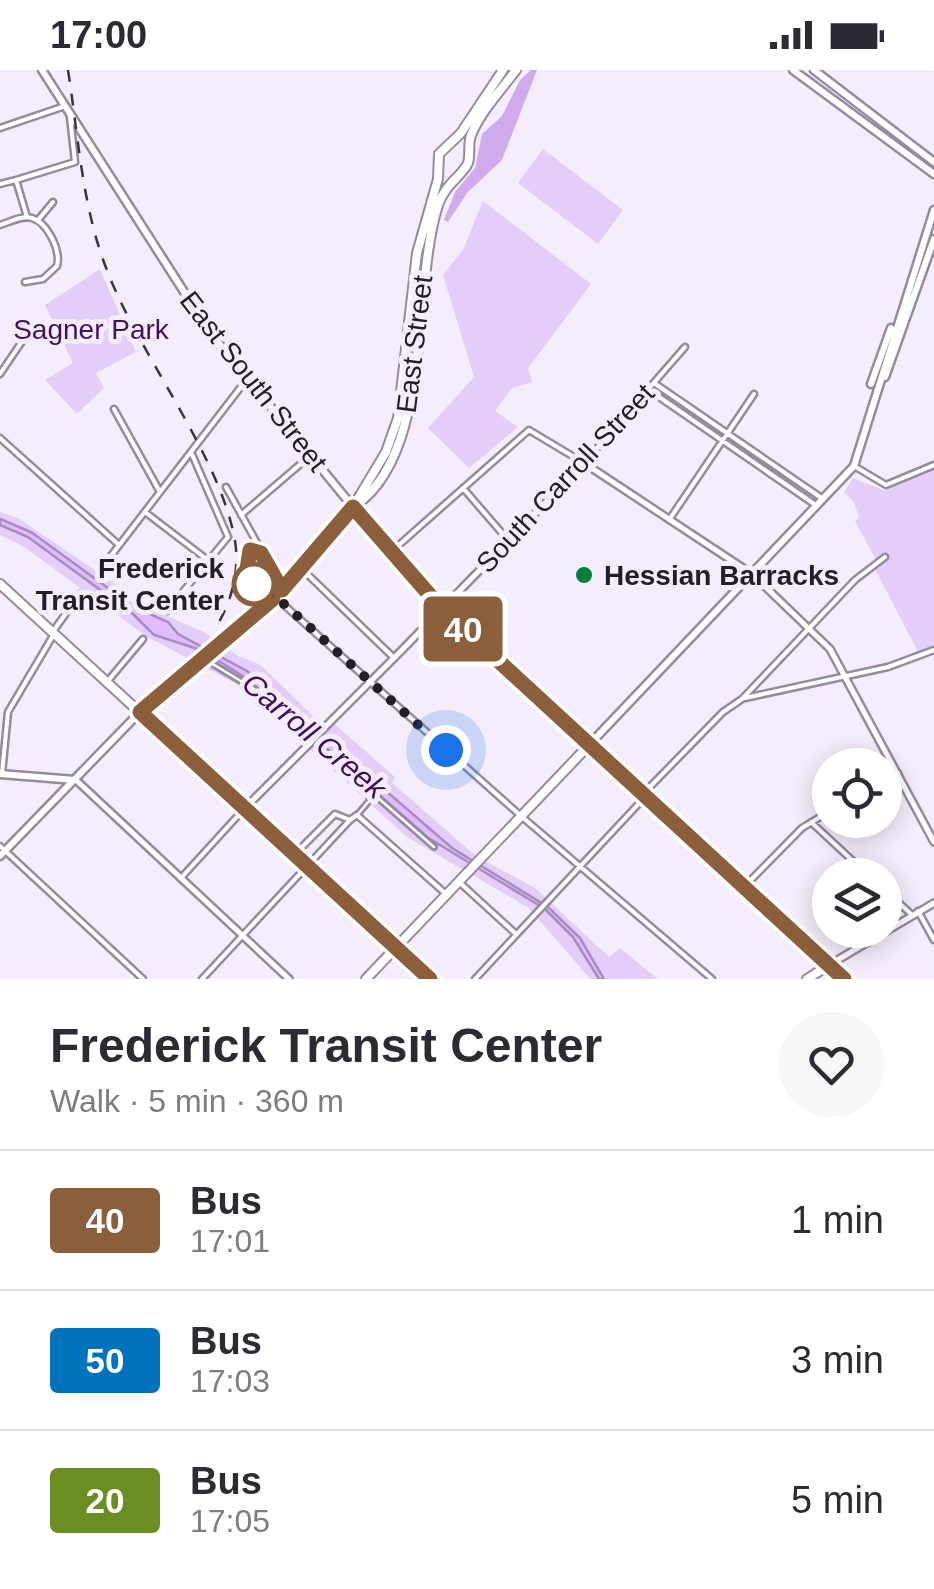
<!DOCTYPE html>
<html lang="en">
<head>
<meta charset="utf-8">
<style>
  :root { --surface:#fff; --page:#f7f7f7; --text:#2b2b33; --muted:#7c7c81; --line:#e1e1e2 }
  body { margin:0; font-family:Arial,sans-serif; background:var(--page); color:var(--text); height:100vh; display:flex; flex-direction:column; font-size:38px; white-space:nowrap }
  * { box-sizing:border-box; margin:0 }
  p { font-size:32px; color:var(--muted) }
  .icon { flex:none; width:55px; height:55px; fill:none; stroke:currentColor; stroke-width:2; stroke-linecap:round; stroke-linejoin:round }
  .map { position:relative; height:909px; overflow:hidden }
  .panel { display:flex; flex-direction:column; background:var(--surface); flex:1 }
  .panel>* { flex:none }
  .badge { padding:0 20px; border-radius:8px; font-size:35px; line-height:65px }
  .controls { position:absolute; left:812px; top:678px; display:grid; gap:20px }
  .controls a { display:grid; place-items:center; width:90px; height:90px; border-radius:50%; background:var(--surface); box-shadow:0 5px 25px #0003; font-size:50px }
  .you { position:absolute; width:50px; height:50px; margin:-25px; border:8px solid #fff; border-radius:50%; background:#1a73e8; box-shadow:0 0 0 15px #1a73e833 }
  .map>.badge { position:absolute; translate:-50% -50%; box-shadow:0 0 0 5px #fff }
  .round { display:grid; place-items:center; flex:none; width:105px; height:105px; border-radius:52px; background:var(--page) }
  .overview { display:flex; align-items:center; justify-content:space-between; height:170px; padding:0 50px }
  h1 { font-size:48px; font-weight:700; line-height:75px }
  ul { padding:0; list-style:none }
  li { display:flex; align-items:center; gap:30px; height:140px; padding:0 50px; border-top:2px solid var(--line) }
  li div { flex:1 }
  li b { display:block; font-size:38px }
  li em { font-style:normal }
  li .badge { min-width:110px; font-weight:700; text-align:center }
  .status { display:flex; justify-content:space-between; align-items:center; height:70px; padding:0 50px; background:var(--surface); direction:ltr }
  .status svg { height:28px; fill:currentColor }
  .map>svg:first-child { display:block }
</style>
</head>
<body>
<div class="status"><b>17:00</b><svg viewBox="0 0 49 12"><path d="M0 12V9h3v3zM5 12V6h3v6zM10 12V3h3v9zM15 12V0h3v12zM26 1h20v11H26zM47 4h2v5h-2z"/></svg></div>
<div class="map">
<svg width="934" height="909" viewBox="0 0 934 909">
  <rect width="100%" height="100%" fill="#f5edfc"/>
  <!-- green -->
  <path fill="#e4cdf8" d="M543 79 623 140 598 174 518 113Z
    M483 131 591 214 528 298 532 312 512 318 495 341 518 357 469 398 428 358 474 307 443 205 463 180Z
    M100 199 136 282 96 303 104 318 77 344 45 310 73 293 45 235Z
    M934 399V576L918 582 874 497 878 494 855 451 859 448 854 432 844 422 853 408 885 421Z
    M0 442 18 448 155 541 204 562 238 586 261 595 325 658 332 652 395 707 392 713 476 786 535 818 609 887 620 878 658 909H590L529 838 407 767 240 616 146 566 23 476 0 465Z"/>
  <!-- forest -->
  <path fill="#cfabee" d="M531 0H537L502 90 467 123 448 152 444 150 455 122 475 98 482 64 502 46 520 10Z"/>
  <!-- water -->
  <path fill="#e0bbff" stroke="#a78cbe" stroke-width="2.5" d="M0 449 31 462 134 537 168 552 178 564 247 601 452 778 548 837 580 868 604 909H599L573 867 545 839 427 767 249 610 201 580 154 565 133 544 28 467 0 455Z"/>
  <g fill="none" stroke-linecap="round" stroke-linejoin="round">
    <!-- pedestrian casing -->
    <g stroke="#958aa0" stroke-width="8">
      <path id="pedestrian" d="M211 593 254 619 434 777
        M358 744 375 724"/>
    </g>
    <!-- minor casing -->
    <g stroke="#958aa0" stroke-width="9">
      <path id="minor" d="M0 58 65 36
        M0 114 16 110
        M27 147 16 110 75 92 70 47
        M38 150 53 132
        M0 155C10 152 22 145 32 148 48 153 61 181 57 196L43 209 25 212
        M0 304 25 267
        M654 313 823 429
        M649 320 817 436
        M114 339 160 422
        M0 368 119 475
        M854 396 886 415 934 395
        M226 417 257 473
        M463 418 508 470
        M145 442 209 491
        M241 445 311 385
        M669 450 754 324
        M391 482 529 360 584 393 685 277
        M107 491 247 309
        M302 499 394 588
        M275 527 521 746 712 909
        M167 541 228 467 191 382
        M54 560 80 524
        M107 612 143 569
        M745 628 888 597 934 580
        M2 704 8 642 54 564
        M885 711 898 703
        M643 724 723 642 742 629 855 510 885 487
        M811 752 868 805
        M0 776 143 909
        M295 784 335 744 350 750 357 745 446 824
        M181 808 244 739
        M458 811 516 864
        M744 817 802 758 830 741
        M885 820 911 844
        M918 841 934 870
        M202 909 350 750
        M475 909 645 727"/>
    </g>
    <!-- tertiary casing -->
    <g stroke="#958aa0" stroke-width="10">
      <path id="tertiary" d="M401 581 584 393 752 504 830 579 934 772
        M322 660 400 582
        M76 710 289 909
        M244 739 311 672
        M829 895 934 833"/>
    </g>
    <!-- secondary casing -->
    <g stroke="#958aa0" stroke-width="11">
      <path id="secondary" d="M42 0 211 264 353 437
        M793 0 934 104
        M814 0 934 92
        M885 307 934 169
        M871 314 891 258
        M589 675 854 396 934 140
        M0 704 75 710
        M0 786 140 642"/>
    </g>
    <!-- primary casing -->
    <g stroke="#958aa0" stroke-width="12">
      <path id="primary" d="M353 437 441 539 844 909
        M353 437 386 382 398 348 417 183 438 109 439 84 461 63 503 0
        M0 514 430 909
        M188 602 222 579 273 529 353 437C433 386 411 220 438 135 445 114 463 105 468 93 471 83 467 72 472 63 482 40 501 20 516 0
        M140 642 231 564
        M366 909 589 675
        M807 909 829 895"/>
    </g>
    <!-- pedestrian -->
    <use href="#pedestrian" stroke="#fff" stroke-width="2.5"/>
    <!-- minor -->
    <use href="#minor" stroke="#fff" stroke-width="4"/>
    <!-- tertiary -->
    <use href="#tertiary" stroke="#fff" stroke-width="5"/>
    <!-- secondary -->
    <use href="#secondary" stroke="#fff" stroke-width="6"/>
    <!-- primary -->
    <use href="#primary" stroke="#fff" stroke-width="8"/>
    <!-- rail -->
    <path stroke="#39333d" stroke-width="2.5" stroke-dasharray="12 12" stroke-linecap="butt" d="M68 0C78 64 82 134 105 195 137 283 220 384 235 471 240 502 231 533 215 559"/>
    <!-- tertiary-bridge casing -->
    <g stroke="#958aa0" stroke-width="10" stroke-linecap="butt">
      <path id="tertiary-bridge" d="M311 672 322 660"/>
    </g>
    <!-- tertiary-bridge -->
    <use href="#tertiary-bridge" stroke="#fff" stroke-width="5"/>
  </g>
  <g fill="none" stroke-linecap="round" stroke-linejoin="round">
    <!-- line casing -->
    <g stroke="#fff" stroke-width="22">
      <path id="line" d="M430 909 140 642 273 529 246 506 250 480 261 483 282 520 353 437 441 538 844 909"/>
    </g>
    <!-- line -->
    <use href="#line" stroke="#8b5e3c" stroke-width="15"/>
    <!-- walk -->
    <path stroke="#221d26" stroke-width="10" stroke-dasharray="0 18" d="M254 514 284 534 446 680"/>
  </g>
  <!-- markers -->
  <circle fill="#03813b" stroke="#f5edfc" stroke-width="4" cx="584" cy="505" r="10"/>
  <circle fill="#fff" stroke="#8b5e3c" stroke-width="5" cx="254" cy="514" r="20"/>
  <g text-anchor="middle" stroke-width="10" stroke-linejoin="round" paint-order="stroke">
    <!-- park labels -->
    <g font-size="28" fill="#41115e" stroke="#f5edfc">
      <text x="91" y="269">Sagner Park</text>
    </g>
    <!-- street labels -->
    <g font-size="28" fill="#221d26" stroke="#f5edfc">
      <text transform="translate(414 274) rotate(-83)" y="10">East Street</text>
      <text transform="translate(254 311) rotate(52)" y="10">East South Street</text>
      <text transform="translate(565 408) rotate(-47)" y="10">South Carroll Street</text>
    </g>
    <!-- stop labels -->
    <g font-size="28" font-weight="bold" fill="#221d26" stroke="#f5edfc" text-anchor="end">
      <text x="224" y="508">Frederick<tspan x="224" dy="32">Transit Center</tspan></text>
    </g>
    <!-- poi labels -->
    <g font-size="28" font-weight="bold" fill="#221d26" stroke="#f5edfc" text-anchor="start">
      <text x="604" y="515">Hessian Barracks</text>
    </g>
    <!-- water labels -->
    <g font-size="30" font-style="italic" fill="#3e0c5a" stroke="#f5edfc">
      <text transform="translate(314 666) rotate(40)" y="10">Carroll Creek</text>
    </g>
  </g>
</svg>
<div class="controls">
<a><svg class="icon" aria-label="locate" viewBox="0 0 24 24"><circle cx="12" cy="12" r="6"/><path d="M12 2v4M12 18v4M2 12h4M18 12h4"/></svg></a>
<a><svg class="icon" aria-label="layers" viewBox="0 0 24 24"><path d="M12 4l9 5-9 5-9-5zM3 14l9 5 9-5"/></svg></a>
</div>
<div class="you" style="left:446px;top:680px"></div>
<b class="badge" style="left:463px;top:559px;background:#8b5e3c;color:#fff">40</b>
</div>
<section class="panel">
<div class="overview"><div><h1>Frederick Transit Center</h1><p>Walk · 5 min · 360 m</p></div><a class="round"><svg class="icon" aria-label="heart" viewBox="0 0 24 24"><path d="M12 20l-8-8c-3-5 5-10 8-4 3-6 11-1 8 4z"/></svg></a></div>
<ul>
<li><span class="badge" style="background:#8b5e3c;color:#fff">40</span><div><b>Bus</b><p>17:01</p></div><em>1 min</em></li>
<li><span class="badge" style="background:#0072bc;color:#fff">50</span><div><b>Bus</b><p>17:03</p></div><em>3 min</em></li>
<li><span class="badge" style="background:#6b8e23;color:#fff">20</span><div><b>Bus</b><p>17:05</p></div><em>5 min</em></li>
</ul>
</section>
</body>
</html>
